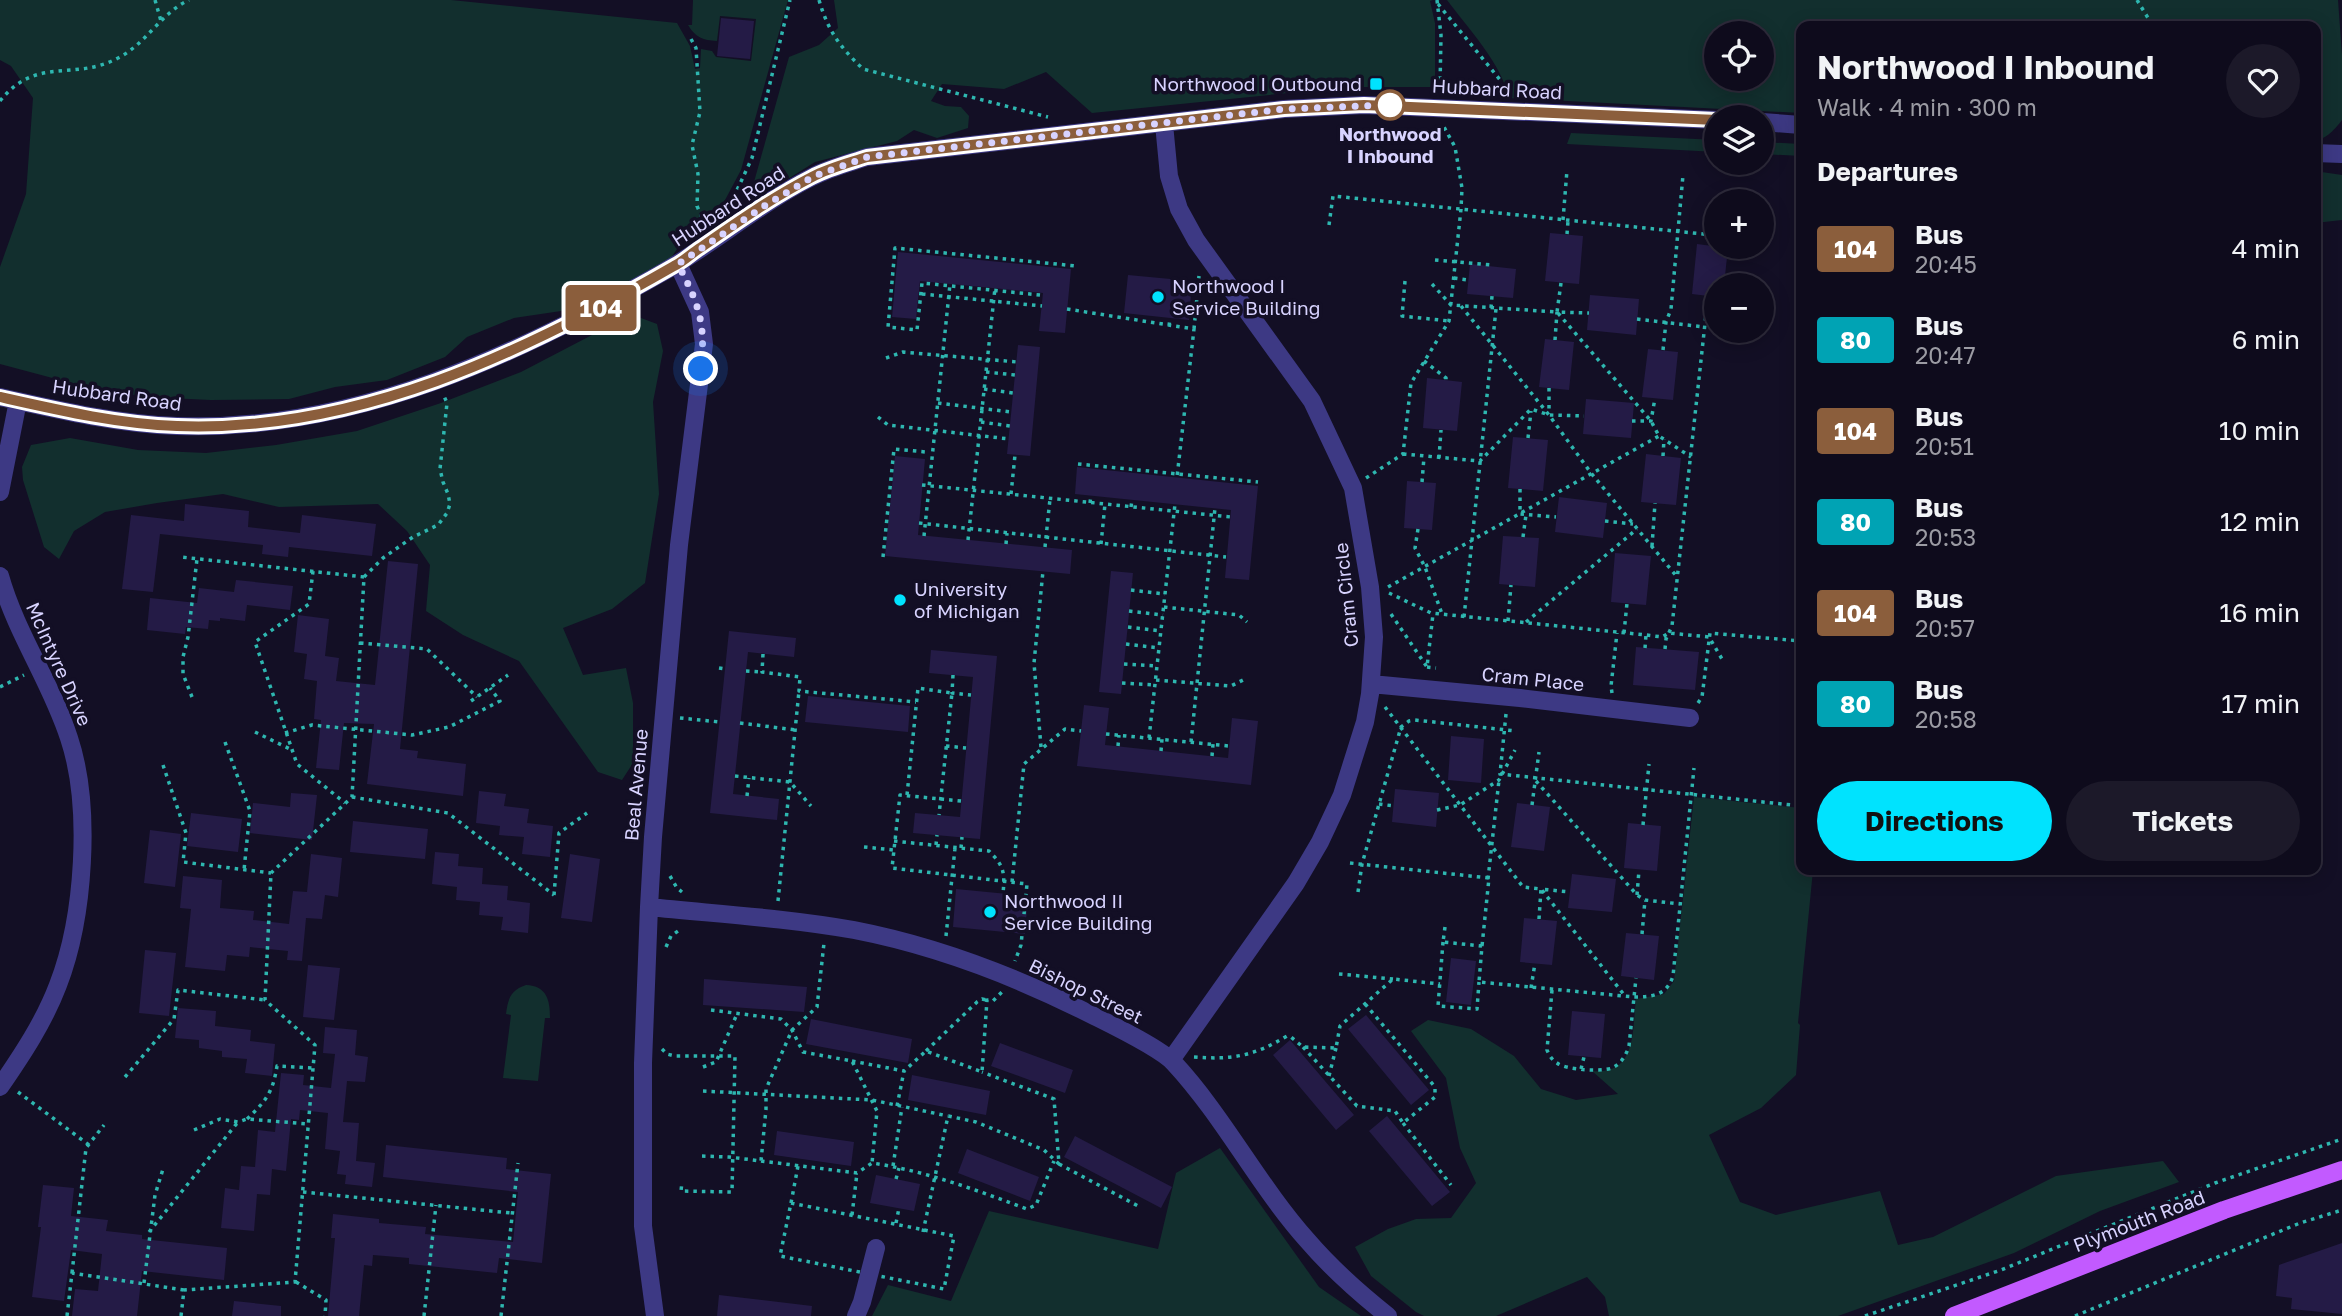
<!DOCTYPE html>
<html lang="en">
<head>
<meta charset="utf-8">
<style>
  :root { --surface:#0e0b1c; --page:#1c1929; --text:#f1f3f6; --muted:#9b9ba3; --line:#2e2b3b; --accent:#00e3fe }
  body { margin:0; font-family:"Golos Text",sans-serif; background:var(--page); color:var(--text); height:100vh; display:flex; flex-direction:column; font-size:26px; white-space:nowrap }
  * { box-sizing:border-box; margin:0 }
  p { font-size:23px; color:var(--muted) }
  .icon { flex:none; width:38px; height:38px; fill:none; stroke:currentColor; stroke-width:2; stroke-linecap:round; stroke-linejoin:round }
  .map { position:relative; flex:1; overflow:hidden }
  .side { position:absolute; left:1796px; top:21px; width:525px; height:854px; display:flex; flex-direction:column; background:var(--surface); border-radius:14px; box-shadow:0 4px 18px #0003,0 0 0 2px var(--line) }
  .side>* { flex:none }
  .badge { padding:0 14px; border-radius:5px; font-size:24px; line-height:46px }
  .buttons { position:absolute; left:1704px; top:21px; display:grid; gap:14px }
  .buttons a { display:grid; place-items:center; width:70px; height:70px; border-radius:50%; background:var(--surface); box-shadow:0 4px 18px #0003,0 0 0 2px var(--line); font-size:35px }
  .you { position:absolute; width:35px; height:35px; margin:-18px; border:5px solid #fff; border-radius:50%; background:#1a73e8; box-shadow:0 0 0 10px #1a73e833 }
  .map>.badge { position:absolute; translate:-50% -50%; box-shadow:0 0 0 4px #fff }
  h2 { padding:0 21px; font-size:26px; line-height:63px }
  .round { display:grid; place-items:center; flex:none; width:74px; height:74px; border-radius:37px; background:var(--page) }
  .head { display:flex; align-items:center; justify-content:space-between; height:119px; padding:0 21px }
  h1 { font-size:33px; font-weight:700; line-height:52px }
  .button { display:flex; gap:14px; margin-top:auto; padding:14px 21px }
  .button a { flex:1; height:80px; border-radius:42px; background:var(--accent); color:#111; font-size:28px; font-weight:700; line-height:80px; text-align:center }
  .button a+a { background:var(--page); color:var(--text) }
  ul { padding:0; list-style:none }
  li { display:flex; align-items:center; gap:21px; height:91px; padding:0 21px }
  li div { flex:1 }
  li b { display:block; font-size:26px }
  li em { font-style:normal }
  li .badge { min-width:77px; font-weight:700; text-align:center }
  .map>svg:first-child { display:block }
</style>
</head>
<body>
<div class="map">
<svg width="2342" height="1316" viewBox="0 0 2342 1316">
  <rect width="100%" height="100%" fill="#130f25"/>
  <!-- green -->
  <path fill="#122f2e" fill-rule="evenodd" d="M0 0H451L677 23 690 46 695 69 700 68 701 49 712 51 716 57 751 61 756 19 720 16 717 41C703 40 696 38 688 25H692L693 0H788L741 170 716 217 681 243 671 258 646 274 561 311 514 318 467 337 445 357 387 380 335 387 289 399 211 400 148 397 90 388 0 364V267L26 194 33 98 11 66 0 60Z
    M834 0H1433L1430 1 1435 23V87H1347L1092 113 1046 72 1004 89 942 84 931 101 945 106 961 107 969 116 968 128 937 138 914 130 897 141 815 162 775 187 754 182 789 57 819 45 838 28Z
    M1447 0H2338L2342 55V120C2336 128 2326 140 2315 140V26H1801V113L1508 98C1504 66 1466 26 1447 0ZM1717 33H1762V79H1717Z
    M1571 133 1717 140V152L1567 144Z
    M1762 142 1801 144V156L1762 154Z
    M2315 171 2342 175V220L2315 223Z
    M641 318 657 324 663 351 653 402 659 494 645 583 612 609 563 628 583 675 626 668 633 703V763L622 780 598 772 519 661 463 635 426 611 430 565 407 531 378 504 279 507 223 494 157 503 105 512 74 531 59 559 44 547 23 480 22 467 31 445 70 438 138 450 206 453 276 445 357 431 441 403 521 372 615 323Z
    M1694 797 1801 808V870H1813L1798 1023 1800 1025 1796 1075 1761 1108 1709 1135 1740 1202 1776 1215 1880 1191 1898 1245 1933 1237 2056 1176 2163 1161 2179 1182 2100 1211 2014 1253 1838 1316H1609L1605 1297 1587 1277 1496 1316H1424L1416 1312 1371 1276 1355 1247 1388 1229 1416 1219 1451 1218 1476 1183 1460 1148 1446 1078 1411 1031 1428 1020 1471 1029 1514 1056 1541 1089 1576 1100 1618 1094 1592 1071C1637 1075 1632 1031 1636 999L1664 994 1674 981Z
    M526 985C547 986 550 1000 550 1018H545L538 1081 503 1078 511 1015 506 1014C508 998 511 990 526 985Z
    M1220 1148 1319 1287 1361 1316H872L888 1285 951 1301 989 1211 1158 1249 1176 1173Z"/>
  <!-- building -->
  <path fill="#241b46" d="M721 18 754 21 750 59 717 56Z
    M1550 233 1583 236 1579 284 1545 281Z
    M1697 244 1728 248 1724 285H1717V297L1692 294Z
    M898 252 1071 269 1065 333 1039 331 1043 293 920 281 916 319 892 317Z
    M1470 264 1516 269 1513 298 1467 294Z
    M1128 275 1192 281 1189 320 1124 313Z
    M1590 295 1639 299 1636 335 1587 330Z
    M1545 339 1574 342 1569 390 1539 387Z
    M1018 345 1040 347 1030 456 1007 454Z
    M1648 349 1678 352 1673 400 1642 397Z
    M1427 378 1462 382 1457 431 1423 428Z
    M1586 399 1634 403 1631 438 1583 434Z
    M1513 437 1548 440 1543 491 1508 488Z
    M1646 454 1681 458 1676 505 1641 502Z
    M895 456 925 459 918 535 1072 550 1070 574 885 556Z
    M1077 467 1258 486 1249 580 1225 578 1231 510 1075 494Z
    M1407 481 1436 483 1432 530 1404 528Z
    M1559 497 1607 503 1603 538 1555 532Z
    M185 504 249 511 248 527 300 533 302 515 376 524 372 556 289 547 288 557 262 554 263 545 160 534 153 592 122 589 131 515 184 521Z
    M1503 536 1539 538 1535 587 1499 584Z
    M1615 553 1651 556 1646 605 1611 602Z
    M388 561 418 564 400 749 418 751 417 758 466 764 463 796 367 784 374 724 344 723 339 770 316 768 321 720 314 719 317 681 304 679 307 654 294 652 298 615 329 619 325 656 339 658 336 681 375 685Z
    M1111 571 1133 573 1121 694 1099 692Z
    M236 580 293 586 290 610 247 605 245 621 220 618V621L209 620 208 629 186 627 185 634 147 630 150 598 197 603 199 588 234 592Z
    M729 631 796 638 794 657 748 652 733 794 779 799 777 820 710 813Z
    M1636 647 1699 652 1695 690 1633 685Z
    M931 650 997 656 980 839 913 833 915 813 960 817 973 677 929 673Z
    M808 696 910 706 908 732 805 722Z
    M1084 705 1109 708 1105 745 1228 758 1232 718 1258 721 1251 785 1077 766Z
    M1451 736 1484 739 1481 783 1448 780Z
    M1395 789 1439 793 1436 827 1392 822Z
    M479 791 506 794 504 806 529 809 527 823 553 826 550 857 522 854 524 837 499 835 500 826 476 823Z
    M291 793 317 795 312 840 250 833 253 803 290 807Z
    M1517 803 1550 807 1544 851 1511 847Z
    M191 813 242 819 238 852 187 846Z
    M353 821 428 829 425 859 350 852Z
    M1628 823 1661 826 1657 871 1624 868Z
    M150 830 181 834 175 887 144 883Z
    M435 852 459 854 458 866 483 868 482 884 508 886 507 900 530 903 528 933 501 930 503 917 479 915 480 902 456 900 457 887 432 884Z
    M311 854 342 858 338 897 325 895 322 919 306 918 302 961 287 960 288 951 250 947 249 957 227 955 225 971 185 967 191 909 180 908 183 876 222 880 220 908 254 911 253 920 289 924 293 891 307 892Z
    M570 854 600 859 592 922 561 918Z
    M1572 874 1616 879 1612 912 1568 908Z
    M956 889 1028 896 1025 934 953 927Z
    M1524 918 1557 921 1552 965 1520 962Z
    M1626 933 1659 936 1654 980 1621 976Z
    M145 950 176 953 169 1016 139 1013Z
    M1451 958 1476 961 1471 1005 1446 1002Z
    M308 965 340 968 334 1020 303 1017Z
    M704 979 807 987 804 1012 703 1005Z
    M178 1008 216 1011 215 1026 251 1030 250 1041 275 1044 272 1076 245 1073 247 1059 222 1057V1051L199 1048V1040L175 1038Z
    M1572 1011 1605 1014 1601 1058 1568 1055Z
    M1366 1015 1429 1090 1411 1105 1348 1029Z
    M811 1019 912 1039 908 1063 806 1044Z
    M325 1027 357 1030 355 1055 368 1057 365 1082 347 1081 343 1122 359 1123 356 1161 375 1163 372 1187 345 1184 346 1175 337 1174 340 1151 325 1149 328 1113 300 1110 299 1120 291 1119 286 1171 272 1169 270 1195 257 1194 254 1231 221 1228 225 1188 239 1190 241 1166 255 1167 258 1130 275 1132 281 1073 304 1075 303 1085 331 1088 335 1054 323 1053Z
    M1290 1040 1354 1115 1336 1130 1273 1055Z
    M1000 1043 1073 1070 1065 1093 991 1066Z
    M912 1075 990 1091 986 1115 908 1100Z
    M1387 1116 1450 1192 1432 1206 1369 1131Z
    M777 1131 854 1142 851 1166 774 1155Z
    M1075 1136 1172 1187 1161 1208 1064 1157Z
    M386 1145 507 1158 506 1169 551 1174 542 1263 499 1258 497 1273 409 1264V1258L373 1255 372 1266 364 1265 359 1316H328L335 1238H331L333 1214 379 1219V1223L426 1227 425 1234 513 1242 518 1192 383 1177Z
    M967 1149 1039 1177 1030 1201 958 1173Z
    M876 1175 920 1184 914 1211 870 1203Z
    M43 1185 74 1188 71 1216 108 1220 106 1231 142 1235V1239L227 1248 224 1280 142 1271 137 1316H72L75 1289 98 1291 102 1254 71 1250 64 1301 32 1297 41 1227H38Z
    M2342 1243V1314L2291 1309 2292 1298 2276 1296 2279 1265Z
    M719 1295 812 1306 811 1316H717Z
    M234 1301 281 1306V1316H232Z"/>
  <g fill="none" stroke-linecap="round" stroke-linejoin="round">
    <!-- path -->
    <path stroke="#2eb7b0" stroke-width="3.5" stroke-dasharray="3.5 5" stroke-linecap="butt" d="M155 0 161 21
      M819 0C828 31 840 47 863 69L1048 117
      M1437 0 1441 35 1440 87 1445 91
      M2137 0 2153 26
      M1438 4 1501 81 1503 93
      M691 39 696 48 700 112 692 145 698 174 697 206 705 224
      M0 101C37 55 73 82 118 58 146 44 161 13 189 0
      M730 205 752 158 790 0
      M1563 220 1567 170
      M1329 225 1333 196 1713 235V246
      M1567 234 1568 221
      M1435 260 1491 265
      M1454 278 1468 280
      M1405 281 1402 316 1449 321
      M1561 283 1557 312 1589 313
      M1432 284 1451 305 1557 312 1651 421 1659 436 1691 457
      M922 294 1042 306
      M1040 295 922 283 917 330 888 327 895 248 1076 266
      M1461 306 1549 415 1591 473 1678 578
      M1491 308 1492 296
      M1067 309 1194 329 1177 477
      M1637 319 1704 327
      M1169 326 1170 318
      M1194 329 1199 276
      M1555 340 1557 312
      M1663 350 1666 322 1671 309 1683 175
      M886 358 903 352 1017 362
      M1424 361 1446 378V380
      M986 372 1015 375
      M1549 388V413
      M984 389 1013 393
      M938 403 1011 412
      M878 417 888 425 1009 439
      M1632 421H1651L1655 398
      M981 422 1010 426
      M1528 438 1531 411
      M1403 454 1480 461 1531 409 1549 415 1584 416
      M1663 456 1664 439
      M1439 458 1441 430
      M1078 464 1258 482
      M1366 478 1403 454 1411 383 1449 321 1461 209 1462 188 1455 147 1444 127
      M1422 482 1424 457
      M922 485 1231 517
      M1520 489V514L1556 517
      M1011 494 1015 455
      M1090 503 1091 495
      M1131 507 1132 500
      M1605 521 1633 524
      M919 523 1226 557
      M1418 529 1415 548 1425 567 1442 614
      M924 536 950 284
      M1523 537 1526 515
      M968 540 995 288
      M1006 544 1007 533
      M1101 544 1105 504
      M1652 546 1655 503
      M1045 547 1050 499
      M883 557 894 449 926 452
      M313 571 309 604 255 642 297 764 345 803
      M364 577 383 558 413 537 438 525 447 513 450 504 448 494 443 482 440 469 447 403 444 396
      M1388 587 1659 436
      M1131 590 1165 594
      M1389 593 1431 613 1646 635 1662 637 1669 633 1709 637 1722 659
      M1164 607 1239 615 1247 622
      M1129 611 1163 615
      M1391 614 1427 667 1433 614
      M1464 617 1496 309
      M1508 621 1511 585
      M1526 622 1637 529
      M1128 627 1161 631
      M1624 633 1627 603
      M360 643 427 649 477 697
      M1126 644 1159 648
      M1645 648 1646 635
      M1665 649 1666 639 1672 626 1708 296
      M763 654 762 672 800 677 799 691 916 702
      M1124 664 1157 666
      M1427 667 1436 668
      M719 668 725 669
      M746 671 761 672
      M953 675 952 693 971 695
      M1156 680 1231 686 1245 679
      M1122 683 1155 685
      M0 687 24 675
      M1612 693 1611 686 1617 633
      M192 697 183 674V657L188 637 197 559
      M471 701 508 675
      M1698 703 1702 697 1710 633 1801 641
      M1385 707 1523 887 1541 889 1625 996
      M1506 714 1500 774 1801 806
      M680 718 720 722
      M740 723 796 730
      M255 732 290 749
      M285 733 312 725 412 735 449 727 500 701 490 688
      M1106 734 1229 746
      M1149 738 1175 504
      M225 742 250 811 244 870
      M1191 742 1215 508
      M946 746 966 748
      M1118 746 1119 735
      M1041 747 1034 663 1043 571
      M1161 751 1162 739
      M1212 756 1213 744
      M163 765 186 833 183 862 271 873
      M735 776 790 782 811 806
      M1536 781 1637 895 1645 900 1680 904
      M907 795 918 688 952 693 939 815
      M747 796 749 778
      M352 797 448 813 554 895
      M961 801 900 795 892 868 1027 884 1021 945 1015 961
      M1379 804 1394 806
      M1532 805 1539 752
      M1437 810 1460 805 1499 780 1515 750
      M1643 825 1649 764
      M894 841 989 851C1004 866 1005 872 1003 894
      M936 845 937 835
      M864 847 894 850
      M961 848 962 837
      M1350 863 1489 878 1482 946
      M670 876 677 888 682 892
      M1488 879 1499 780
      M1012 882 1024 764 1065 729 1081 731
      M1358 892 1362 864 1401 727 1409 721 1415 720 1516 731
      M554 895 559 833 587 813
      M1637 895 1639 870
      M778 901 799 691
      M1539 919 1541 889 1570 892
      M1445 927 1443 942 1482 946 1479 982 1634 997C1653 997 1667 995 1673 976L1694 768
      M1642 934 1645 900
      M946 936 955 848
      M1443 942 1438 1006 1477 1009 1479 982
      M666 947 671 936 681 929
      M1339 974 1393 979
      M1531 988 1535 963
      M1552 990 1547 1050C1549 1055 1552 1060 1557 1063 1566 1070 1602 1072 1612 1068 1622 1063 1626 1055 1629 1046L1636 978
      M711 1010 781 1019 792 1030 803 1052 852 1061 877 1111 872 1163
      M1303 1047 1357 1106 1395 1111 1403 1123 1435 1097V1087L1366 1005
      M662 1049 667 1054 675 1056H735L732 1192 681 1191 682 1182
      M926 1051 977 1002 982 999 987 1000
      M1194 1057C1232 1060 1254 1056 1287 1036L1291 1037 1303 1047 1336 1048 1340 1026 1393 979 1440 984
      M852 1061 904 1071 926 1051 982 1072 987 1000 993 1001 1002 992
      M703 1067 716 1062 737 1014
      M1581 1069 1584 1057
      M1329 1076 1336 1048
      M125 1077 174 1019 178 990 265 1000
      M703 1091 872 1100 948 1116
      M18 1092 89 1145
      M897 1106 904 1071
      M247 1119C266 1101 273 1092 277 1066L313 1068
      M1403 1123 1451 1185
      M194 1130 220 1119 238 1122 247 1119 308 1124
      M702 1156 729 1157 761 1161 766 1109V1089L792 1030 817 1007 824 943
      M761 1161 857 1173 872 1163C926 1171 976 1190 1027 1209L1036 1205 1054 1161
      M1059 1164 1140 1207
      M893 1166 902 1107
      M896 1179 899 1168
      M303 1192 511 1213
      M791 1203 954 1236 944 1289 780 1256Z
      M791 1203 798 1166
      M852 1215 857 1173
      M896 1223 899 1208
      M149 1232 238 1122
      M923 1232 948 1116 976 1122 1044 1150 1059 1164 1054 1099 982 1072
      M72 1273 86 1148 104 1125
      M296 1282 326 1300 325 1316
      M144 1283 155 1195 163 1169
      M67 1316 72 1273 184 1290
      M181 1316 184 1290 295 1282 315 1045 265 1000 271 873 352 797 364 577 181 557
      M424 1316 436 1205
      M501 1316 518 1163
      M1865 1316 2001 1270 2215 1183 2342 1139
      M2075 1316 2300 1223 2342 1210"/>
    <!-- minor -->
    <path stroke="#3d3984" stroke-width="18" d="M1762 122 1801 125
      M1164 124 1169 176 1179 209 1196 240 1312 401 1353 488 1370 587 1374 637 1370 694 1365 722 1342 795 1320 842 1296 883 1171 1060
      M2315 153 2342 154
      M0 397C58 410 118 424 177 426 353 432 516 356 665 271 716 242 760 203 812 177 829 168 849 163 867 157L1284 109 1364 105 1717 120
      M0 492 18 401
      M0 576C16 633 51 682 69 738 92 807 84 918 58 985 44 1022 22 1055 0 1087
      M1371 684 1520 698 1690 718
      M649 907C717 914 786 918 854 930 937 946 1017 977 1092 1015 1112 1025 1160 1048 1174 1063 1224 1117 1258 1185 1307 1240 1331 1268 1359 1293 1388 1316
      M655 1316 643 1226V1063L649 907 653 837 679 545 704 344 700 312 678 264
      M856 1316 862 1302 876 1248"/>
    <!-- major -->
    <path stroke="#c25aff" stroke-width="18" d="M1954 1316 2224 1210 2342 1170"/>
  </g>
  <g fill="none" stroke-linecap="round" stroke-linejoin="round">
    <!-- line casing -->
    <g stroke="#fff" stroke-width="16">
      <path id="line" d="M0 397C58 410 118 424 177 426 356 433 523 353 674 266 684 261 692 253 700 248 736 223 773 197 812 177 829 168 849 163 867 157L1284 109 1364 105 1717 120"/>
    </g>
    <!-- line -->
    <use href="#line" stroke="#8b5e3c" stroke-width="10"/>
    <!-- walk -->
    <path stroke="#d8d3ff" stroke-width="7" stroke-dasharray="0 12.6" d="M701 369C706 324 699 304 678 264L766 205 814 176 867 157 1284 109 1390 105"/>
  </g>
  <!-- markers -->
  <g fill="#00e3fe" stroke="#130f25" stroke-width="2.5">
    <rect x="1369" y="77" width="14" height="14" rx="3.5"/>
    <circle cx="1158" cy="297" r="7"/>
    <circle cx="900" cy="600" r="7"/>
    <circle cx="990" cy="912" r="7"/>
  </g>
  <circle fill="#fff" stroke="#8b5e3c" stroke-width="3.5" cx="1390" cy="105" r="14"/>
  <g text-anchor="middle" stroke-width="7" stroke-linejoin="round" paint-order="stroke">
    <!-- poi labels -->
    <g font-size="19" fill="#d8d3ff" stroke="#130f25" text-anchor="start">
      <text x="1362" y="91" text-anchor="end">Northwood I Outbound</text>
      <text x="1172" y="293">Northwood I<tspan x="1172" dy="22">Service Building</tspan></text>
      <text x="914" y="596">University<tspan x="914" dy="22">of Michigan</tspan></text>
      <text x="1004" y="908">Northwood II<tspan x="1004" dy="22">Service Building</tspan></text>
    </g>
    <!-- street labels -->
    <g font-size="19" fill="#d8d3ff" stroke="#130f25">
      <text transform="translate(1497 89) rotate(3)" y="7">Hubbard Road</text>
      <text transform="translate(728 206) rotate(-33)" y="7">Hubbard Road</text>
      <text transform="translate(117 395) rotate(8)" y="7">Hubbard Road</text>
      <text transform="translate(1346 595) rotate(-96)" y="7">Cram Circle</text>
      <text transform="translate(59 664) rotate(66)" y="7">McIntyre Drive</text>
      <text transform="translate(1533 679) rotate(6)" y="7">Cram Place</text>
      <text transform="translate(636 785) rotate(-85)" y="7">Beal Avenue</text>
      <text transform="translate(1086 991) rotate(26)" y="7">Bishop Street</text>
      <text transform="translate(2139 1221) rotate(-21)" y="7">Plymouth Road</text>
    </g>
    <!-- stop labels -->
    <g font-size="19" font-weight="bold" fill="#d8d3ff" stroke="#130f25">
      <text x="1390" y="141">Northwood<tspan x="1390" dy="22">I Inbound</tspan></text>
    </g>
  </g>
</svg>
<div class="buttons">
<a><svg class="icon" aria-label="locate" viewBox="0 0 24 24"><circle cx="12" cy="12" r="6"/><path d="M12 2v4M12 18v4M2 12h4M18 12h4"/></svg></a>
<a><svg class="icon" aria-label="layers" viewBox="0 0 24 24"><path d="M12 4l9 5-9 5-9-5zM3 14l9 5 9-5"/></svg></a>
<a>+</a>
<a>−</a>
</div>
<div class="you" style="left:701px;top:369px"></div>
<b class="badge" style="left:601px;top:308px;background:#8b5e3c;color:#fff">104</b>
<section class="side">
<div class="head"><div><h1>Northwood I Inbound</h1><p>Walk · 4 min · 300 m</p></div><a class="round"><svg class="icon" aria-label="heart" viewBox="0 0 24 24"><path d="M12 20l-8-8c-3-5 5-10 8-4 3-6 11-1 8 4z"/></svg></a></div>
<h2>Departures</h2>
<ul>
<li><span class="badge" style="background:#8b5e3c;color:#fff">104</span><div><b>Bus</b><p>20:45</p></div><em>4 min</em></li>
<li><span class="badge" style="background:#00a3b4;color:#fff">80</span><div><b>Bus</b><p>20:47</p></div><em>6 min</em></li>
<li><span class="badge" style="background:#8b5e3c;color:#fff">104</span><div><b>Bus</b><p>20:51</p></div><em>10 min</em></li>
<li><span class="badge" style="background:#00a3b4;color:#fff">80</span><div><b>Bus</b><p>20:53</p></div><em>12 min</em></li>
<li><span class="badge" style="background:#8b5e3c;color:#fff">104</span><div><b>Bus</b><p>20:57</p></div><em>16 min</em></li>
<li><span class="badge" style="background:#00a3b4;color:#fff">80</span><div><b>Bus</b><p>20:58</p></div><em>17 min</em></li>
</ul>
<div class="button"><a>Directions</a><a>Tickets</a></div>
</section>
</div>
</body>
</html>
